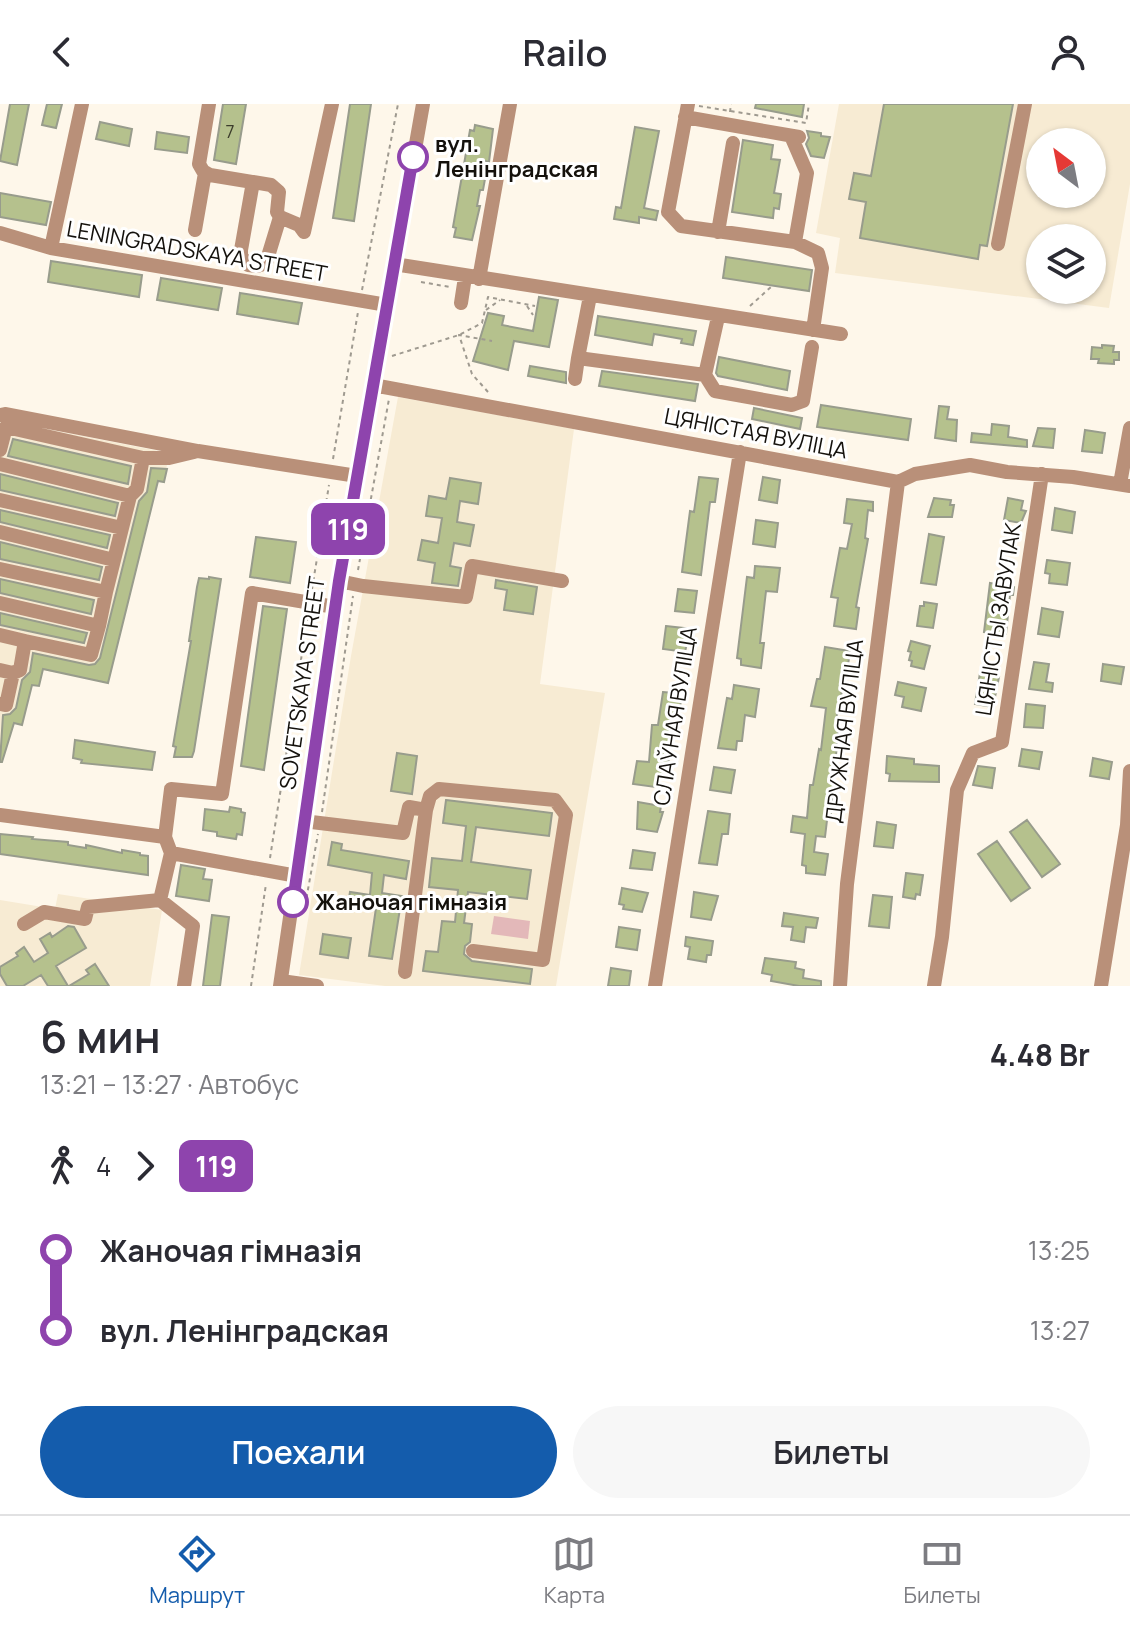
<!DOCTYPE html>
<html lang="ru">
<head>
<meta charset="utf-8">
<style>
  :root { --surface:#fff; --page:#f7f7f7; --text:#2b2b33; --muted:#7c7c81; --line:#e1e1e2; --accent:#145cac }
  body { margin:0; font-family:Manrope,sans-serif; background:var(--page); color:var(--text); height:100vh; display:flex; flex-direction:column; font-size:30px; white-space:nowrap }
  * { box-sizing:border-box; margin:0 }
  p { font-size:26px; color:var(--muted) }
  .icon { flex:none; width:44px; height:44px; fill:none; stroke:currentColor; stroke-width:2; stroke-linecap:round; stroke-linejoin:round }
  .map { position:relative; height:882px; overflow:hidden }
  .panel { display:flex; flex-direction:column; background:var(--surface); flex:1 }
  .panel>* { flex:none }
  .badge { padding:0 16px; border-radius:12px; font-size:28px; line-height:52px }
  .needle { width:52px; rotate:328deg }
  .controls { position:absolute; left:1026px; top:24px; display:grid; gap:16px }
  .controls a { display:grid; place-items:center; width:80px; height:80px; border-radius:50%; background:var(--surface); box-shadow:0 2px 6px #0004; font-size:40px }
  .map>.badge { position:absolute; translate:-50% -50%; box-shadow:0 0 0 4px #fff }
  .legs { display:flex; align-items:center; gap:12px; height:88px; padding:0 40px; font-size:26px }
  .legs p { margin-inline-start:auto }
  .summary { display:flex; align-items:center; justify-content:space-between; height:136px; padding:0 40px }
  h1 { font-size:44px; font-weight:600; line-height:60px }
  .primary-button { display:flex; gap:16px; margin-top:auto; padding:16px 40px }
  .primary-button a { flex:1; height:92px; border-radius:48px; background:var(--accent); color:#fff; font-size:32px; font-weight:600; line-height:92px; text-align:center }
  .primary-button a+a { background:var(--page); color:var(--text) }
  ul { padding:0 40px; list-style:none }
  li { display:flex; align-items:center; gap:28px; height:80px; font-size:30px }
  li i { display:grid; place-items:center; width:12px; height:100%; margin:0 10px; background:currentColor }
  li i::after { content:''; width:20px; height:20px; margin:-10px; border:6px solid; border-radius:50%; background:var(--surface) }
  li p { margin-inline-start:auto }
  li:first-child i { background:linear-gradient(#0000 50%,currentColor 0) }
  li:last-child i { background:linear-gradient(currentColor 50%,#0000 0) }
  header { display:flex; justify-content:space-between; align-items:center; height:104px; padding:0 40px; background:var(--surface); font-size:36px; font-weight:600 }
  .tabs { display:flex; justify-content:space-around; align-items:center; height:112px; border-top:2px solid var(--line); background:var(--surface); font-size:22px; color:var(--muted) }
  .tabs a { display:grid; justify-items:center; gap:4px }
  .tabs .current { color:var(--accent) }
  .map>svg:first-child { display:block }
</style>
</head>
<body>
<header><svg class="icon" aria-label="back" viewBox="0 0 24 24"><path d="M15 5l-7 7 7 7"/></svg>Railo<svg class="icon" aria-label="person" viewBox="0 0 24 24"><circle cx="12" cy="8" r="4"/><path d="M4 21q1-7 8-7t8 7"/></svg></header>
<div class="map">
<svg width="1130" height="882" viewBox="0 0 1130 882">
  <rect width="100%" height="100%" fill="#fef7ea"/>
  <!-- built -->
  <path fill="#f7ebd3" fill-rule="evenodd" d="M839 0H1130V80L1109 204 835 169 840 134 816 129ZM1040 38H1092V90H1040ZM1040 134H1092V186H1040Z
    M398 293 574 325 540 580 605 589 556 882H385L299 871 351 552Z
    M0 316 169 349 164 378H158L107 578 43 566 39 582 32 581 22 621 14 619 3 657 0 656Z
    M58 790 162 806 150 882H0V796L55 805Z"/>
  <!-- green -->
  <path fill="#e3b8b9" d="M494 812 530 817 528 835 491 830Z"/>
  <!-- building -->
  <path fill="#b5c18d" stroke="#989c8c" stroke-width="2" d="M10 0H29L17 61 0 57Z
    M47 0H62L56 24 42 21Z
    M223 0H246L236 60 214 56Z
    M350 0H371L354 117 333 114Z
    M756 0H804L802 13 755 4Z
    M884 0H1013L987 142 980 141 978 155 860 134 866 98 849 95 854 69 871 72Z
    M100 18 132 25 129 42 96 35Z
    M475 21 493 25 489 58 485 57 482 75H485L483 86H480L477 102H480L472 136 454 133 456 124 453 123 470 26 474 27Z
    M635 23 659 27 644 104 658 107 656 116 639 113V119L614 115 616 103 621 104Z
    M807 27 821 29V32L830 33 824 54 811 52 806 40 809 34Z
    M157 28 189 33 187 49 155 45Z
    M743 36 773 41 771 55 780 56 774 89 781 90 779 105 774 104 773 114 732 108Z
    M0 89 51 98 46 121 0 113Z
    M726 153 812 166 809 187 723 174Z
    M51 157 142 171 139 193 48 178Z
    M161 174 222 184 218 206 157 196Z
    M240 189 302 199 298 220 237 210Z
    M539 193 558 196 549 243 514 237 508 266 473 257 488 209 504 212 502 221 533 227Z
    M598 212 696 227 693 241 681 239 682 235 654 230 652 241 595 231Z
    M1102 241 1114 242 1113 248H1119V256H1114V260L1098 259 1099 255H1091L1092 243 1102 244Z
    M719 253 790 267 787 286 718 272 716 269Z
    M530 262 566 268V279L528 272Z
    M602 267 698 280 695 297 599 282Z
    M821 301 911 315 908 336 817 323Z
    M939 302 949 303 947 315 957 316 956 337 935 334Z
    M754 304 802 314 800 325 752 315Z
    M992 320 1009 322 1008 333 1027 336V343L971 338 972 329 991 331Z
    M1038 324 1055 325 1053 344 1033 342Z
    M1085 326 1105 329 1102 349 1082 347Z
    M13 335 131 362 128 380 8 352Z
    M151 364 167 365 164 378 158 377 108 579 43 565 39 582 32 581 22 621 14 619 2 658H0L3 611 10 610 16 604 22 576 30 568 33 549 89 561 95 560 100 554 139 397 147 388Z
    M0 370 118 399 115 412 0 386Z
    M699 373 718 375 715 398H710L701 471 682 468 690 407 694 408Z
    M763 373 780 376 777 399 759 396Z
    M450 374 481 379 478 400 460 397 457 418 474 421 470 442 454 439 450 462 461 464 458 482 432 479 435 459 418 456 422 436 438 439 442 414 426 412 429 392 446 395Z
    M934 394 951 396 950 401H954L952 413H928Z
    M1008 394 1023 397 1021 406 1026 407 1021 419 1004 416Z
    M847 395 873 398V407L868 406 865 434 868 435 856 503 859 504 856 525 834 522 838 494 831 493 840 444 847 445 852 420 844 419Z
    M1055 404 1075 408 1072 429 1052 426Z
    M0 406 110 431 107 444 0 418Z
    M756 416 778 419 775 443 753 440Z
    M929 430 944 433 936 481 921 479Z
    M256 433 296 438 290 479 250 473Z
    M0 438 102 463 99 476 0 455Z
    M1047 456 1070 459 1067 481 1049 479 1050 470 1045 469Z
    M755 462 780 464 777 488 766 487 760 539H764L761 564 741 561V555L737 554 747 473 754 474Z
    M209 473 221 475 194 647 192 653H174L176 643 173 642 191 537H189L197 483 199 474 209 475Z
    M0 475 94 496 91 510 0 489Z
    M496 476 537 483 533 510 504 506 507 486 495 484Z
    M990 479 1014 483 1013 491H1010L1006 530 984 528Z
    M678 485 697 487 694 509 675 507Z
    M924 498 937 500 933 524 917 522 920 502H924Z
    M263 502 287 505 264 666 241 662Z
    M1042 504 1063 508 1059 533 1038 530Z
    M0 509 87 529 84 539 0 521Z
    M666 522 692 525 690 540 687 539 685 548 663 545Z
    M911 537 930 542 924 565 911 562 912 557 909 556 911 548 908 547Z
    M825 543 850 547 847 568H843L841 597 839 596 836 619H839L831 709 828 708 825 733 816 732 814 748 828 750 825 771 806 769V762L802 761 805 730 791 728 793 712 807 714 810 681H813L819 645 821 646 826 604 811 602 817 575H820Z
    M1034 558 1049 560 1046 578 1053 579 1052 588 1029 585Z
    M1103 560 1124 563 1121 580 1101 577Z
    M980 569 999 573 993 603 975 600Z
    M898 578 926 584 921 607 902 603 904 593 895 591Z
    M734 581 759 585 755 613 745 611 742 637H737L736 646 718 644 727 594 732 595Z
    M663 588 682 590 678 617H675L670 639 667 674 657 673 655 683 633 680 637 657 649 658 652 621H658Z
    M1026 600 1045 602 1043 624 1024 623Z
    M75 636 155 648 152 666 81 659 82 656 73 654Z
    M1022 645 1042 648 1039 665 1019 662Z
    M397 649 417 652 412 690 391 687Z
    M887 652 914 655V660L939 662V678L889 677 890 670 886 669Z
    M1093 654 1112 658 1109 675 1090 672Z
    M978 662 995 664 992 684 973 681Z
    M714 663 735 666 731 689 710 686Z
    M446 696 552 709 549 732 476 723 471 758 531 766 527 795 468 788 464 819 472 820 470 838 465 842 464 850 472 857 532 865 530 880 423 867 426 847 438 848 442 817 455 818 458 786 429 783 432 754 462 757 466 722 443 719Z
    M638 698 661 702 660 708H663L657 728 637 725Z
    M230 703 241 705V708L245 709 242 731 237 730 236 735 217 732V728L203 726 205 705 229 708Z
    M708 707 730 710 728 730H722L717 761 699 759Z
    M1027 716 1060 760 1042 773 1010 728Z
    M877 718 896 721 893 744 874 742Z
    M0 730 33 733 32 735 68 738V741L86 744V741L122 749V746L140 749V751L148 752V771L0 750Z
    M997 737 1030 784 1011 797 978 750Z
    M332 738 342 740 341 746 409 757 406 775 384 771 382 789 402 792 392 855 369 852 376 804 348 800 350 788 370 791 372 769 328 761Z
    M633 746 655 749 652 766 630 764Z
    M181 761 205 765 203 775 212 776 209 797 176 792Z
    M906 769 923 771 920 791 916 790 915 795 903 793Z
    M622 784 648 789 642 808 623 805 624 801 619 800Z
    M694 788 718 792 711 816 691 813Z
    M873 791 892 793 889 824 869 822Z
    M784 809 818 814 816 824 806 823 804 838 791 836 793 823 782 822Z
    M212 811 229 813 220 882H203Z
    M68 822 74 823 86 844 56 862 68 882H48L41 871 23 882H7L0 870V863L18 852 16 849 24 843 34 858 48 849 40 835 50 829 52 833Z
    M619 823 640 826 637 846 616 843Z
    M323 830 351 834 348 854 320 850Z
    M686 833 713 837 711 851H707L706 858 688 855 690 843 685 842Z
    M765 854 796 858 795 864 804 866 803 874 821 877V882H799L771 877 772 871 762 869Z
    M95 860 109 882H69L89 870 86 866Z
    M611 864 631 867 629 882H608Z"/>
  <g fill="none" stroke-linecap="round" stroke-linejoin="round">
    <!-- path -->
    <path stroke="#9f9a90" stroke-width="2" stroke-dasharray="4 4" stroke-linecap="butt" d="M699 2 806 19 809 0
      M730 8 731 0
      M421 178 450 183
      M362 186 398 0
      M527 202 533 211
      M750 202 772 182
      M486 206 500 196
      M392 252 459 231 482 219 488 193 535 202
      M488 288 472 270 459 231 492 237
      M333 355 358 208
      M358 466 389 295
      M312 485 329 381
      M322 708 353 492
      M270 754 308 511
      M305 802 318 730
      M251 882 266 780"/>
    <!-- minor -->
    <path stroke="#b99079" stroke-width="14" d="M209 0 199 60 203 67 210 71 271 81 279 88 277 108 280 113 299 121 304 128
      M688 0 668 108 681 122 795 138 807 69 791 32
      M685 13 799 33
      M253 78 241 146V152L248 161 257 162 266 159 280 113
      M195 126 205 69
      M304 128 332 0
      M718 128 733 39
      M0 129 51 144 387 201
      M795 138 818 149 822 164 813 226
      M998 140 1025 0
      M51 144 82 0
      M394 160 841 230
      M479 175 510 0
      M590 192 578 254 705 271 718 213
      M461 199 465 173
      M705 271 715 287 792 301 803 297 812 243
      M575 275 578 254
      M373 281 898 378 915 370 970 361 1007 368 1073 373 1130 382
      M0 311 6 310 198 347 357 372
      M0 346 6 323 143 354 137 385 130 392
      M143 354H169L194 348
      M0 360 130 392 122 424
      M1120 380 1130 324
      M0 396 122 424 114 456
      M0 428 114 456 106 488
      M0 465 106 488 99 522
      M339 477 363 482 466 493 472 462 562 477
      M0 499 99 522 91 551 25 537
      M0 531 25 537 20 566 13 569
      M0 566 13 569 6 601 0 600
      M0 711 165 733 171 749 297 772
      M303 717 403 729 409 703 426 706 430 692 439 685 555 696 566 711 543 856 473 847
      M165 733 171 685 222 690 252 489 335 503
      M160 796 193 822 184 882
      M24 820 44 808 85 815 88 803 160 796 171 749
      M405 868 426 706
      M281 877 317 882
      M280 882 339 477 423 0
      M655 882 740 348
      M840 882 847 780 898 378
      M934 882 942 833 957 686 973 649 1002 638 1042 370
      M1101 882 1127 721 1130 667"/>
  </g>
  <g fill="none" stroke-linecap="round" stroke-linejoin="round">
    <!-- line-1 casing -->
    <g stroke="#fff" stroke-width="18">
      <path id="line-1" d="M293 798 339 477 413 53"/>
    </g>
    <!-- line-1 -->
    <use href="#line-1" stroke="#8e44ad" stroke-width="12"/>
  </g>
  <!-- markers -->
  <g fill="#fff" stroke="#8e44ad" stroke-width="4">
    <circle cx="413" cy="53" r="14"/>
    <circle cx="293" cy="798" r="14"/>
  </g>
  <g text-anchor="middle" stroke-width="6" stroke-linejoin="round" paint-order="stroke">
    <!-- number labels -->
    <g font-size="18" fill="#3c3d2c">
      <text x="230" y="34">7</text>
    </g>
    <!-- stop labels -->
    <g font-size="22" font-weight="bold" fill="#14110c" stroke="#fff" text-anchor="start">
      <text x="435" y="48">вул.<tspan x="435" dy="25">Ленінградская</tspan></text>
      <text x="315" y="806">Жаночая гімназія</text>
    </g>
    <!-- street labels -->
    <g font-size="22" fill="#14110c" stroke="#fff">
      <text transform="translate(197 147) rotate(10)" y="8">LENINGRADSKAYA STREET</text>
      <text transform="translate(756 329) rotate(11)" y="8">ЦЯНІСТАЯ ВУЛІЦА</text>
      <text transform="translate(998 515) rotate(-81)" y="8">ЦЯНІСТЫ ЗАВУЛАК</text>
      <text transform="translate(302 579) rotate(-82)" y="8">SOVETSKAYA STREET</text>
      <text transform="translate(675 612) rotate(-81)" y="8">СЛАЎНАЯ ВУЛІЦА</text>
      <text transform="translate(844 627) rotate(-83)" y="8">ДРУЖНАЯ ВУЛІЦА</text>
    </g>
  </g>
</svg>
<div class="controls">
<a><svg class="needle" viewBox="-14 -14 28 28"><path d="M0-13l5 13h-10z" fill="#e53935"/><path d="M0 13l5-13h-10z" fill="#7c7c81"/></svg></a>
<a><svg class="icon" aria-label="layers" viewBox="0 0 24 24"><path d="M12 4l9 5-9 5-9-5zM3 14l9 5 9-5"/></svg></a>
</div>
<b class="badge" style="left:348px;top:425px;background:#8e44ad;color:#fff">119</b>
</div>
<section class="panel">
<div class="summary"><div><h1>6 мин</h1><p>13:21 – 13:27 · Автобус</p></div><b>4.48 Br</b></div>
<div class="legs"><svg class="icon" aria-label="walk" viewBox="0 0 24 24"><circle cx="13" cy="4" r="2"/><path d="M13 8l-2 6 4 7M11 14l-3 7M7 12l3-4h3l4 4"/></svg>4<svg class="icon" aria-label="forward" viewBox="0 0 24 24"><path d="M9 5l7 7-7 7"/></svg><b class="badge" style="background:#8e44ad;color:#fff">119</b></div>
<ul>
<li><i style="color:#8e44ad"></i><b>Жаночая гімназія</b><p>13:25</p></li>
<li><i style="color:#8e44ad"></i><b>вул. Ленінградская</b><p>13:27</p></li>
</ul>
<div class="primary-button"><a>Поехали</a><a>Билеты</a></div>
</section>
<nav class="tabs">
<a class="current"><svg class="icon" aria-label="directions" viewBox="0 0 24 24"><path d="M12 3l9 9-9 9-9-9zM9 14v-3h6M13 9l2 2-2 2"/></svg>Маршрут</a>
<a><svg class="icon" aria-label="map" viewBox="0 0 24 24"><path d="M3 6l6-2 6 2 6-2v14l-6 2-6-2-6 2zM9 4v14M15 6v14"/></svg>Карта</a>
<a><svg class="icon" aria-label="tickets" viewBox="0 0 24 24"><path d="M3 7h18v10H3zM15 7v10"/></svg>Билеты</a>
</nav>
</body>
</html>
